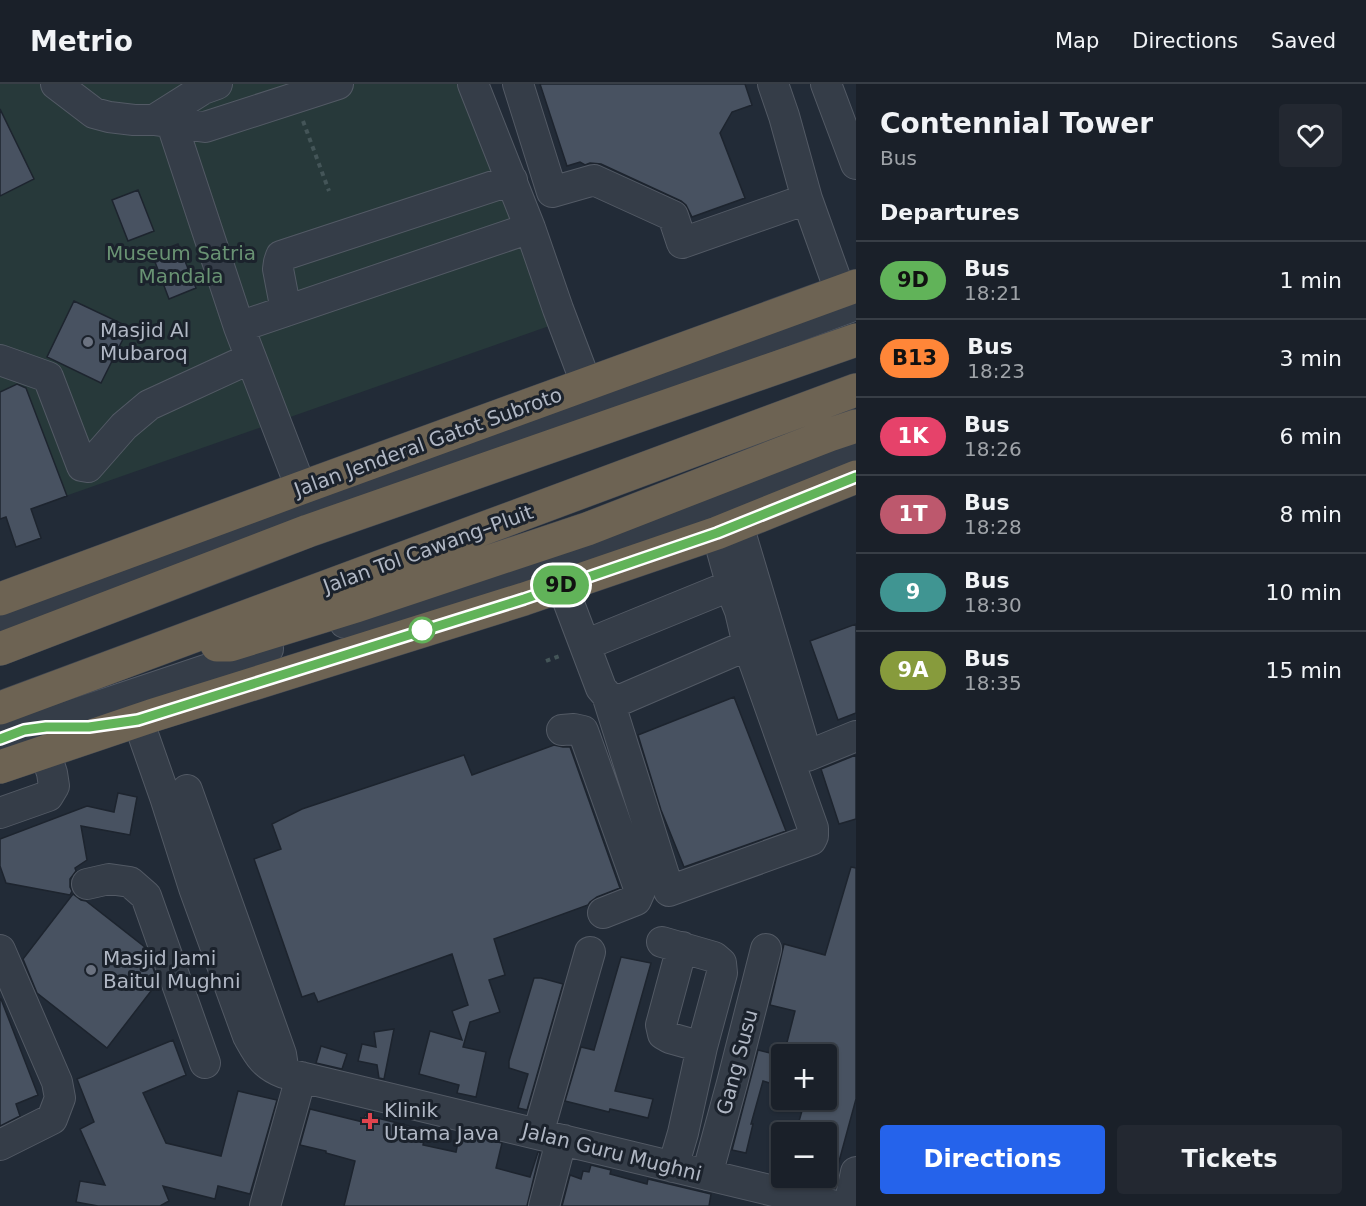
<!DOCTYPE html>
<html lang="en">
<head>
<meta charset="utf-8">
<style>
  :root { --surface:#1a2029; --page:#232831; --text:#f1f3f6; --muted:#9fa3a8; --line:#383e46; --accent:#2563eb }
  body { margin:0; font-family:"DejaVu Sans",sans-serif; background:var(--page); color:var(--text); height:100vh; display:flex; flex-direction:column; font-size:22px; white-space:nowrap }
  * { box-sizing:border-box; margin:0 }
  p { font-size:20px; color:var(--muted) }
  .icon { flex:none; width:33px; height:33px; fill:none; stroke:currentColor; stroke-width:2; stroke-linecap:round; stroke-linejoin:round }
  .map { position:relative; flex:1; overflow:hidden }
  .details { display:flex; flex-direction:column; background:var(--surface); width:510px }
  .details>* { flex:none }
  .badge { padding:0 12px; border-radius:20px; font-size:21px; line-height:39px }
  .tools { position:absolute; left:771px; top:960px; display:grid; gap:12px }
  .tools a { display:grid; place-items:center; width:66px; height:66px; border-radius:6px; background:var(--surface); box-shadow:0 2px 4px #0004,0 0 0 2px var(--line); font-size:30px }
  .map>.badge { position:absolute; translate:-50% -50%; box-shadow:0 0 0 3px #fff }
  h2 { padding:0 24px; font-size:22px; line-height:54px }
  .round { display:grid; place-items:center; flex:none; width:63px; height:63px; border-radius:6px; background:var(--page) }
  .overview { display:flex; align-items:center; justify-content:space-between; height:102px; padding:0 24px }
  h1 { font-size:28px; font-weight:800; line-height:45px }
  .button { display:flex; gap:12px; margin-top:auto; padding:12px 24px }
  .button a { flex:1; height:69px; border-radius:6px; background:var(--accent); color:#fff; font-size:24px; font-weight:800; line-height:69px; text-align:center }
  .button a+a { background:var(--page); color:var(--text) }
  ul { padding:0; list-style:none }
  li { display:flex; align-items:center; gap:18px; height:78px; padding:0 24px; border-top:2px solid var(--line) }
  li div { flex:1 }
  li b { display:block; font-size:22px }
  li em { font-style:normal }
  li .badge { min-width:66px; font-weight:700; text-align:center }
  header { display:flex; align-items:center; gap:36px; box-sizing:border-box; height:84px; padding:0 30px; background:var(--surface); border-bottom:2px solid var(--line) }
  header strong { font-size:28px }
  nav { display:flex; gap:33px; margin-inline-start:auto; font-size:21px }
  main { display:flex; flex:1; min-height:0 }
  .map>svg:first-child { display:block }
</style>
</head>
<body>
<header>
<strong>Metrio</strong>
<nav><a>Map</a><a>Directions</a><a>Saved</a></nav>
</header>
<main>
<div class="map">
<svg width="856" height="1122" viewBox="0 0 856 1122">
  <rect width="100%" height="100%" fill="#222b37"/>
  <!-- green -->
  <path fill="#27393a" d="M0 0H489L566 236 0 435Z"/>
  <!-- building -->
  <path fill="#485261" stroke="#1d242e" stroke-width="1.5" d="M540 0H745L752 21 732 28 720 49 745 114 692 133 686 121 681 117 601 80 590 79 585 81 580 78 567 82Z
    M0 25 34 95 0 112Z
    M138 106 154 147 128 157 112 116Z
    M178 160 196 204 169 215 152 170Z
    M74 217 129 243 101 299 47 273Z
    M17 300 26 304 67 412 31 425 41 454 16 463 6 433 0 435V308Z
    M856 540V629L838 636 810 557Z
    M734 613 786 747 684 783 661 726 638 651Z
    M554 661 563 663H570L620 804 597 813 590 818 588 821 494 855 505 891 489 896 500 928 470 938 463 963 486 968 476 1013 457 1009 459 1001 419 990 430 947 462 956 452 927 468 921 452 870 318 918 314 909 302 913 254 775 281 765 272 740 302 725 464 671 472 691Z
    M856 671V735L839 740 821 685Z
    M118 709 137 713 130 751 81 742 87 776 75 784 76 787 70 795V803L72 807 70 811 6 799 0 782V755L87 722 114 728Z
    M851 783 856 784V1015L832 1103 826 1102V1048H796L805 1016H826V970H784L795 927 770 921 784 860 825 871Z
    M73 810 81 816 86 817 146 864 158 898 107 964 37 909 23 875Z
    M621 873 651 879 615 1007 653 1015 648 1034 610 1025 609 1028 565 1017 581 963 594 966Z
    M534 894H541L563 900 527 1026 518 1024 528 990 509 984V977Z
    M0 915H1L38 1011 16 1020 20 1032 0 1042Z
    M394 945 384 995 379 994 377 981 358 977 362 960 376 963 374 948Z
    M173 956 186 991 143 1009 166 1059 221 1072 238 1007 277 1016 250 1110 218 1102 215 1115 163 1102 169 1117 160 1122H98L76 1118 80 1097 105 1101 80 1045 94 1038 77 995Z
    M321 962 347 970 342 985 316 979Z
    M758 966 782 972V980L776 1001 763 997 751 1040H753L746 1069 732 1066Z
    M310 1025 363 1038 365 1031 426 1046 423 1061 456 1068 460 1049 502 1059 496 1084 530 1093 538 1068H540L527 1122H344L355 1077 326 1069V1067L300 1061Z
    M591 1081 611 1086 610 1090 647 1100 648 1095 711 1110 709 1122H562L570 1091 581 1095 583 1087 589 1088Z"/>
  <g fill="none" stroke-linecap="round" stroke-linejoin="round">
    <!-- minor casing -->
    <g stroke="#535a65" stroke-width="32">
      <path id="minor" d="M56 0 94 29 109 33 134 36H154L205 43 338 0
        M473 0 530 144 558 225 586 299
        M518 0 552 108 594 96 673 132 682 159 807 115
        M773 0 784 32 807 115 840 207
        M826 0 856 80
        M168 28 239 243 301 404
        M154 36 203 5 217 0
        M286 227 278 185 279 178 281 172 512 96
        M239 243 530 144
        M0 276 48 293 82 382 88 383 124 342 149 321 251 274
        M738 441 807 672 856 652
        M562 501 601 604C609 614 612 617 625 614L748 561 740 527 736 517 717 449
        M0 535 181 470 856 221
        M345 539 434 518 581 477 732 419 807 385 856 360
        M585 561 732 501
        M608 614 669 807 811 756 813 752V744L748 561
        M24 646 46 643H89L138 636 165 713 194 804 248 952C258 970 263 981 284 989L836 1122
        M562 646 574 645 583 647 640 807 636 816 603 829
        M0 655 268 565
        M187 706 281 970 284 989
        M0 729 48 712 54 702 52 689 45 668
        M87 800 109 795 130 798 146 812 205 979
        M662 858 714 873 721 879 722 889 702 963 683 1049 673 1083
        M682 863 661 941 663 950 670 954 702 963
        M0 866 57 998 60 1014 52 1035 0 1061
        M538 1050 590 868
        M707 1091 732 999 766 865
        M265 1122 301 993
        M544 1122 559 1065 564 1056
        M849 1122 856 1088"/>
    </g>
    <!-- highway casing -->
    <g stroke="#404752" stroke-width="34">
      <path id="highway" d="M0 515 301 404 856 202
        M217 561H230L356 522 587 445 829 351 856 342
        M0 565 308 447 856 256
        M0 624 856 306
        M0 683 154 631 524 515 717 449 856 393"/>
    </g>
    <!-- path -->
    <path stroke="#445558" stroke-width="4" stroke-dasharray="4.5 4.5" stroke-linecap="butt" d="M303 37 329 107
      M546 577 562 571"/>
    <!-- minor -->
    <use href="#minor" stroke="#353d48" stroke-width="30"/>
    <!-- highway -->
    <use href="#highway" stroke="#6d6353" stroke-width="33"/>
  </g>
  <g fill="none" stroke-linecap="round" stroke-linejoin="round">
    <!-- line casing -->
    <g stroke="#fff" stroke-width="14">
      <path id="line" d="M0 655 24 646 46 643H89L138 636 524 515 717 449 856 393"/>
    </g>
    <!-- line -->
    <use href="#line" stroke="#61b359" stroke-width="9"/>
  </g>
  <!-- markers -->
  <g fill="#6b7280" stroke="#1b222c" stroke-width="2">
    <circle cx="88" cy="258" r="6"/>
    <circle cx="91" cy="886" r="6"/>
  </g>
  <circle fill="#fff" stroke="#61b359" stroke-width="3" cx="422" cy="546" r="12"/>
  <path fill="#e0444e" stroke="#1b222c" stroke-width="2" d="M367 1028h6v6h6v6h-6v6h-6v-6h-6v-6h6z"/>
  <g text-anchor="middle" stroke-width="6" stroke-linejoin="round" paint-order="stroke">
    <!-- park labels -->
    <g font-size="20" fill="#699373" stroke="#1b222c">
      <text x="181" y="176">Museum Satria<tspan x="181" dy="23">Mandala</tspan></text>
    </g>
    <!-- poi labels -->
    <g font-size="20" fill="#b0b7c4" stroke="#1b222c" text-anchor="start">
      <text x="100" y="253">Masjid Al<tspan x="100" dy="23">Mubaroq</tspan></text>
      <text x="103" y="881">Masjid Jami<tspan x="103" dy="23">Baitul Mughni</tspan></text>
      <text x="384" y="1033">Klinik<tspan x="384" dy="23">Utama Java</tspan></text>
    </g>
    <!-- street labels -->
    <g font-size="20" fill="#b0b7c4" stroke="#1b222c">
      <text transform="translate(428 358) rotate(-20)" y="7">Jalan Jenderal Gatot Subroto</text>
      <text transform="translate(428 465) rotate(-20)" y="7">Jalan Tol Cawang–Pluit</text>
      <text transform="translate(737 978) rotate(-75)" y="7">Gang Susu</text>
      <text transform="translate(612 1068) rotate(14)" y="7">Jalan Guru Mughni</text>
    </g>
  </g>
</svg>
<div class="tools">
<a>+</a>
<a>−</a>
</div>
<b class="badge" style="left:561px;top:501px;background:#61b359;color:#111">9D</b>
</div>
<section class="details">
<div class="overview"><div><h1>Contennial Tower</h1><p>Bus</p></div><a class="round"><svg class="icon" aria-label="heart" viewBox="0 0 24 24"><path d="M12 20l-8-8c-3-5 5-10 8-4 3-6 11-1 8 4z"/></svg></a></div>
<h2>Departures</h2>
<ul>
<li><span class="badge" style="background:#61b359;color:#111">9D</span><div><b>Bus</b><p>18:21</p></div><em>1 min</em></li>
<li><span class="badge" style="background:#ff8638;color:#111">B13</span><div><b>Bus</b><p>18:23</p></div><em>3 min</em></li>
<li><span class="badge" style="background:#e6426a;color:#fff">1K</span><div><b>Bus</b><p>18:26</p></div><em>6 min</em></li>
<li><span class="badge" style="background:#bd586d;color:#fff">1T</span><div><b>Bus</b><p>18:28</p></div><em>8 min</em></li>
<li><span class="badge" style="background:#409592;color:#fff">9</span><div><b>Bus</b><p>18:30</p></div><em>10 min</em></li>
<li><span class="badge" style="background:#879b3c;color:#fff">9A</span><div><b>Bus</b><p>18:35</p></div><em>15 min</em></li>
</ul>
<div class="button"><a>Directions</a><a>Tickets</a></div>
</section>
</main>
</body>
</html>
